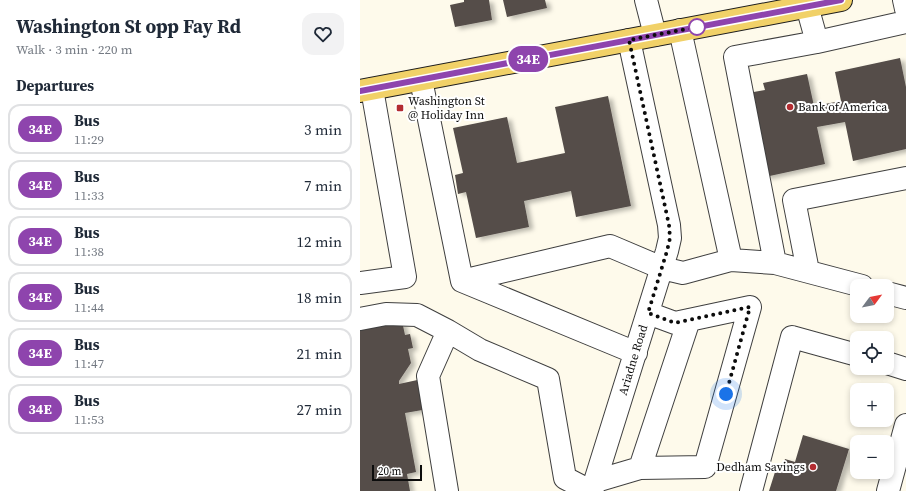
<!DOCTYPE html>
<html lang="en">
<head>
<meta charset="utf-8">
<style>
  :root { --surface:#fff; --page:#f2f2f3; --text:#1f2937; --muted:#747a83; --line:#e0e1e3 }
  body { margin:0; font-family:"Source Serif 4",serif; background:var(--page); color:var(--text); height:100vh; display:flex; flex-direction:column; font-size:15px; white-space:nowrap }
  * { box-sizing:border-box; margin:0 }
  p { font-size:13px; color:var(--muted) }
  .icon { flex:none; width:22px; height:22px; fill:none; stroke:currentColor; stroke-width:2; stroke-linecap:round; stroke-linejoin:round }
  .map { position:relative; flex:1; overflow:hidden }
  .drawer { display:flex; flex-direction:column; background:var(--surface); width:360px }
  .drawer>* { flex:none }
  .badge { padding:0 8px; border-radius:13px; font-size:14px; line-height:26px }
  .needle { width:26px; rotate:58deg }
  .buttons { position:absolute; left:490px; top:279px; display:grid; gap:8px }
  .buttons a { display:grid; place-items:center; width:44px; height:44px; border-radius:8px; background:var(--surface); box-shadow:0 2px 6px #0003; font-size:20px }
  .scale { position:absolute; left:12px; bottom:10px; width:50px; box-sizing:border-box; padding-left:4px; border:2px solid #0c0c0c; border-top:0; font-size:11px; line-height:14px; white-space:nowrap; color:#0c0c0c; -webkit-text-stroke:3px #fff; paint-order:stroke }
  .you { position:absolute; width:20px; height:20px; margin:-10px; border:3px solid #fff; border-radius:50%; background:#1a73e8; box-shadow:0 0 0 6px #1a73e833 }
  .map>.badge { position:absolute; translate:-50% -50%; box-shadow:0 0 0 2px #fff }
  h2 { padding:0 16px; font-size:15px; line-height:36px }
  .round { display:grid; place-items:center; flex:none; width:42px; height:42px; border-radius:12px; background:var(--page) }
  .summary { display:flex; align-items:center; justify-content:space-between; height:68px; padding:0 16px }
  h1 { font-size:19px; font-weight:700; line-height:30px }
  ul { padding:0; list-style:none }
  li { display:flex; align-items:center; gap:12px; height:50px; margin:0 8px 6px; padding:0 8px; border:2px solid var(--line); border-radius:12px }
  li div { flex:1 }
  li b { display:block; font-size:15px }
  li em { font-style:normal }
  li .badge { min-width:44px; font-weight:700; text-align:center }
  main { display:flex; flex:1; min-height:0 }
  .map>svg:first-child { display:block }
</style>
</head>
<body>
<main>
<section class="drawer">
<div class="summary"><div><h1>Washington St opp Fay Rd</h1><p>Walk · 3 min · 220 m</p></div><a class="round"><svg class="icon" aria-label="heart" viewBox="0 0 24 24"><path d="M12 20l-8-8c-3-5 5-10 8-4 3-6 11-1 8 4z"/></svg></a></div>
<h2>Departures</h2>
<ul>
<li><span class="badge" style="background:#8e44ad;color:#fff">34E</span><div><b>Bus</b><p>11:29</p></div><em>3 min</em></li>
<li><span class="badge" style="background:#8e44ad;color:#fff">34E</span><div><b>Bus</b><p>11:33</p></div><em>7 min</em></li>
<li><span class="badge" style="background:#8e44ad;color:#fff">34E</span><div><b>Bus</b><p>11:38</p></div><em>12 min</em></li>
<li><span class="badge" style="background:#8e44ad;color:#fff">34E</span><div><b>Bus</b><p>11:44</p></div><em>18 min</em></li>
<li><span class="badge" style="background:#8e44ad;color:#fff">34E</span><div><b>Bus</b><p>11:47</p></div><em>21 min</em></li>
<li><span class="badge" style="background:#8e44ad;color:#fff">34E</span><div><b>Bus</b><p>11:53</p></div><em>27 min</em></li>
</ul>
</section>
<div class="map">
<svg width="546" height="491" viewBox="0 0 546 491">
  <defs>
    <filter id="shadow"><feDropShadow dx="4.5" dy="2.5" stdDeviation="2" flood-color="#0004"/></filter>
  </defs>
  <rect width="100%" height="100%" fill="#fefaeb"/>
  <!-- building -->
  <path fill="#544d49" filter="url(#shadow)" d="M104 0H129L132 20 95 27 90 5 104 2Z
    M143 0H185L187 8 147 17Z
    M540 58 546 87V149L493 161 485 122 457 127 465 164 405 177 388 93 405 90 403 83 447 74 454 106 481 101 475 72Z
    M248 96 271 206 216 217 211 191 164 201 169 227 116 238 106 192 98 194 95 175 103 173 93 128 147 117 157 163 205 153 195 107Z
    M42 321 45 335 50 334 53 348 48 349 51 363 39 381V384L62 379 68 409 45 413 56 472 47 474 50 491H0V329Z
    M443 435 489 449 476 491H409L415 472 421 473 425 459 435 462Z"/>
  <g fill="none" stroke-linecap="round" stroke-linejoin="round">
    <!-- minor casing -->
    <g stroke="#3f3f3f" stroke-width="24">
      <path id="minor" d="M286 0 295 35
        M544 0 546 9
        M457 42 546 22
        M61 80 102 281 276 353
        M371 260 415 263 502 286
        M415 263 375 57 457 42 447 6
        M448 271 434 200 546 178
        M102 281 250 246 302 268 323 273 371 260 320 30
        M0 283 45 277 12 89
        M527 293 546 298
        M0 319 26 314 57 315 88 331 120 350 188 379 205 478 230 491
        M527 363 546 369
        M280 468 345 467 390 307 315 323 288 313
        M236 481 280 468 329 320
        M87 491 68 376 88 331
        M232 491 307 251 310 238 309 225 269 40
        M391 491 432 337 497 355
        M528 491 546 425"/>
    </g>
    <!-- major casing -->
    <g stroke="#1d1d1d" stroke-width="24">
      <path id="major" d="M0 91 481 0"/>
    </g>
    <!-- minor -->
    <use href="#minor" stroke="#fff" stroke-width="22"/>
    <!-- major -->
    <use href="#major" stroke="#f1d168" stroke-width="22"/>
  </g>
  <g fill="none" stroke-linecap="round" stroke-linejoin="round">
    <!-- line casing -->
    <g stroke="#fff" stroke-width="9">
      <path id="line" d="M0 91 481 0"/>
    </g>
    <!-- line -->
    <use href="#line" stroke="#8e44ad" stroke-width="6"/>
    <!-- walk -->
    <path stroke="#0c0c0c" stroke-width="4" stroke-dasharray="0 7.2" d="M337 27 269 40 309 225 310 238 307 251 288 313 315 323 390 307 366 394"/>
  </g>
  <!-- markers -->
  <circle fill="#fff" stroke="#8e44ad" stroke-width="2" cx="337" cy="27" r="8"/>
  <g fill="#b32c31" stroke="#fff" stroke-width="1.5">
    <circle cx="430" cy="107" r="4"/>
    <rect x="36" y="104" width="8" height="8" rx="2"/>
    <circle cx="453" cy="467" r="4"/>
  </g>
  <g text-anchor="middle" stroke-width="4" stroke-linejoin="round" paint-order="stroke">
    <!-- poi labels -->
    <g font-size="12" fill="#0c0c0c" stroke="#fff" text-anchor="start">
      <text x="48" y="105">Washington St<tspan x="48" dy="14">@ Holiday Inn</tspan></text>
      <text x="438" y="111">Bank of America</text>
      <text x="445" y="471" text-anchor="end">Dedham Savings</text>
    </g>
    <!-- street labels -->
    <g font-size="12" fill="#0c0c0c" stroke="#fff">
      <text transform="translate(273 360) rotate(-73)" y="4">Ariadne Road</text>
    </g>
  </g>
</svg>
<div class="buttons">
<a><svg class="needle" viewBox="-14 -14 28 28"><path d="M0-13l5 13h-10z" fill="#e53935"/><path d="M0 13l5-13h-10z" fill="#747a83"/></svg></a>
<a><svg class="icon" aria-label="locate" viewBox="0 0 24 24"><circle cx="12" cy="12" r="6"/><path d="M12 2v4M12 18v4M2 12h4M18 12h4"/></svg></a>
<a>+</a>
<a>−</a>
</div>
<div class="scale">20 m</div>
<div class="you" style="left:366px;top:394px"></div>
<b class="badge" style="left:168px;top:59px;background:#8e44ad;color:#fff">34E</b>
</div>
</main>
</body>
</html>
